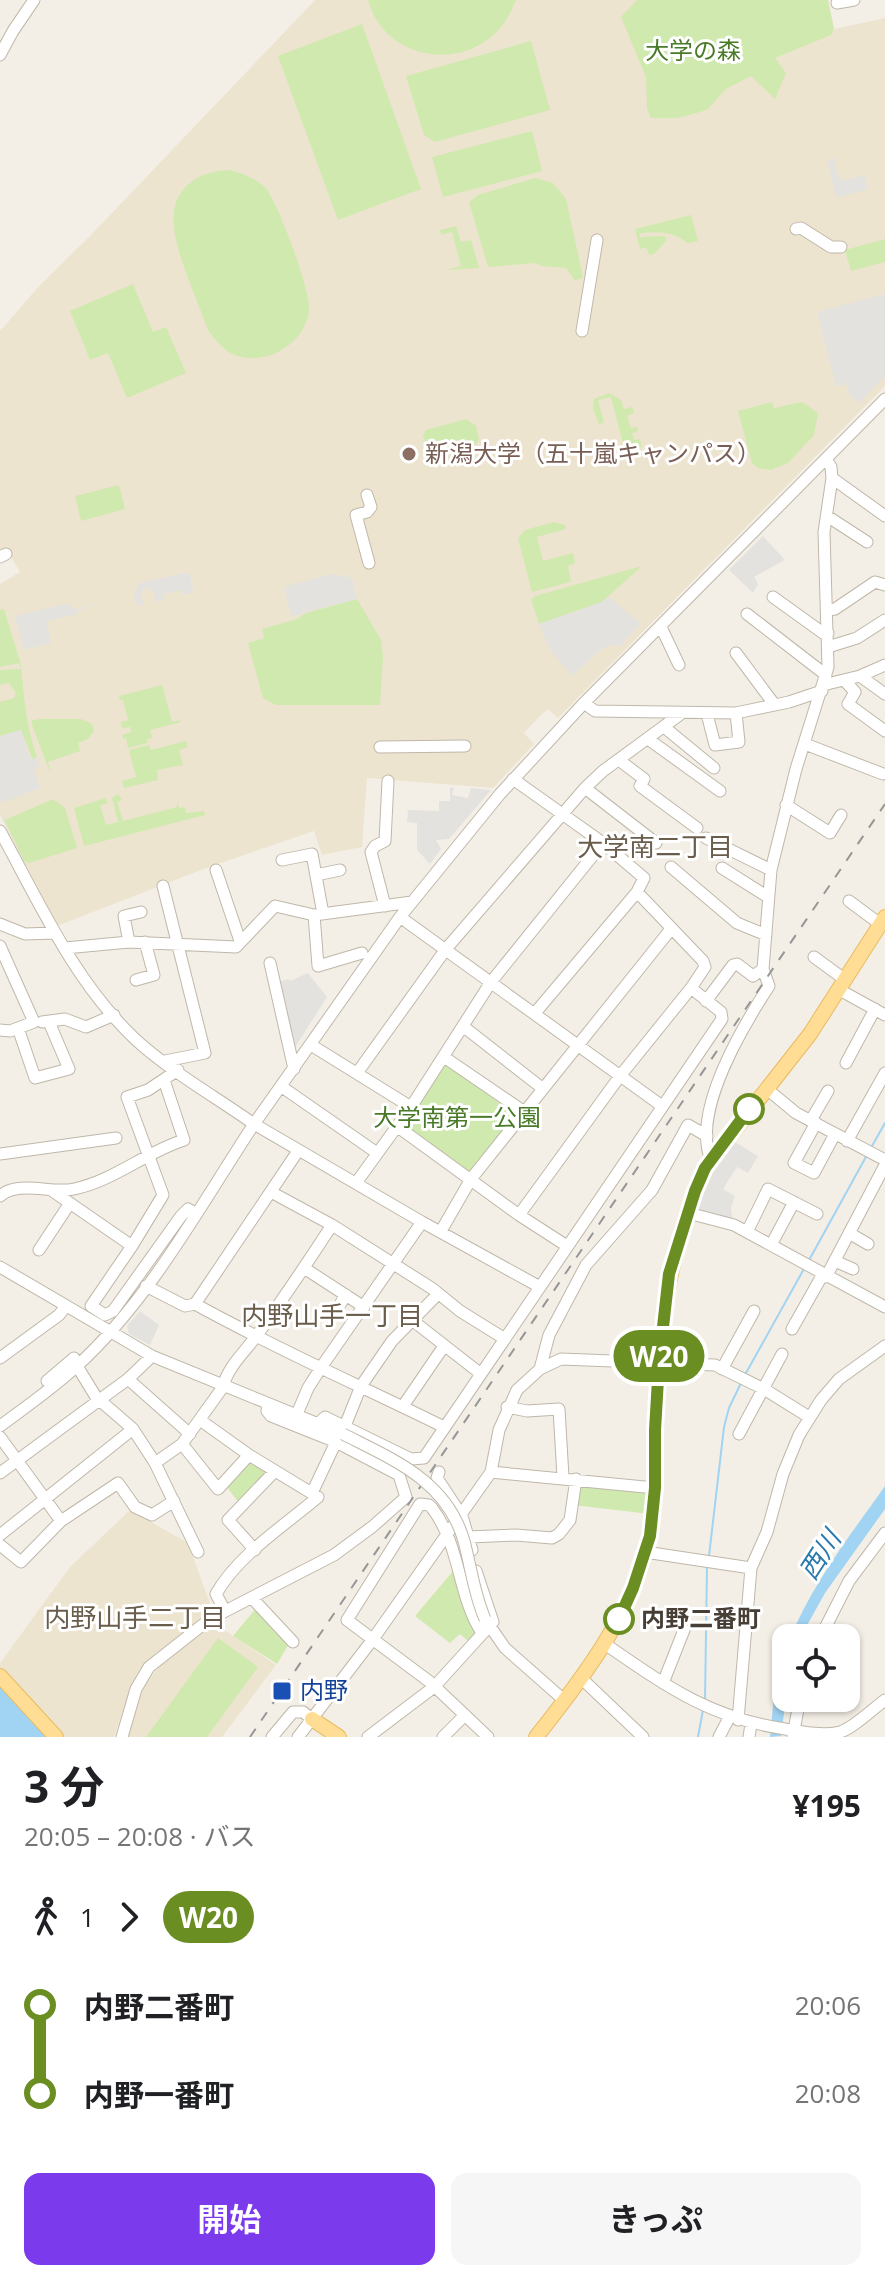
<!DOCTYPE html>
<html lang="ja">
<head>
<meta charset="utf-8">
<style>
  :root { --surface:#fff; --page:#f6f6f6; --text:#202124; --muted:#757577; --accent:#7c3aed }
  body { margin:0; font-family:"Open Sans","Noto Sans JP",sans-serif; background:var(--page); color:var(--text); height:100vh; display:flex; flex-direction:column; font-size:30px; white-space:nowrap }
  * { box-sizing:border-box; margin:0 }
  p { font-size:26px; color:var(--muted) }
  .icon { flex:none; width:44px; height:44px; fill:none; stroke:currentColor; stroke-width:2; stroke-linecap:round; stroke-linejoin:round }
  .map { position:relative; height:1737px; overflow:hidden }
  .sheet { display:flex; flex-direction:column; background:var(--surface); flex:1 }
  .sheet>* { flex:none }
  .badge { padding:0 16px; border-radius:26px; font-size:28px; line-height:52px }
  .buttons { position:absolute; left:772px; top:1624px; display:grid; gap:16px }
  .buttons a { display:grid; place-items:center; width:88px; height:88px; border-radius:16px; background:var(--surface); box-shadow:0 2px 6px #0004; font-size:40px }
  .map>.badge { position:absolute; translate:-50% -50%; box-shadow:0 0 0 4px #fff }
  .legs { display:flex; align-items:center; gap:12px; height:88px; padding:0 24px; font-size:26px }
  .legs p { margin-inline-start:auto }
  .head { display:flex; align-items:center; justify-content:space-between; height:136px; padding:0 24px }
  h1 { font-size:44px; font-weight:700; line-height:60px }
  .primary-button { display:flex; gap:16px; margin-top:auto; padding:16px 24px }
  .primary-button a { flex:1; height:92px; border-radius:16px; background:var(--accent); color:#fff; font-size:32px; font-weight:700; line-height:92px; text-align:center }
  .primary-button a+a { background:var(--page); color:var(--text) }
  ul { padding:0 24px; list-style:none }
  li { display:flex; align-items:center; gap:28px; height:88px; font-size:30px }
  li i { display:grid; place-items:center; width:12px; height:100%; margin:0 10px; background:currentColor }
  li i::after { content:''; width:20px; height:20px; margin:-10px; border:6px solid; border-radius:50%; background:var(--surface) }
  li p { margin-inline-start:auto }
  li:first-child i { background:linear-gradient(#0000 50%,currentColor 0) }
  li:last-child i { background:linear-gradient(currentColor 50%,#0000 0) }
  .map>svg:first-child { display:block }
</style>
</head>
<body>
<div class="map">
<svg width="885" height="1737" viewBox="0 0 885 1737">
  <rect width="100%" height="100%" fill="#f4efe6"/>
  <!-- education -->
  <path fill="#ede4d0" d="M315 0H828L834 29 885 18V386L558 718 548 709 538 718 524 733 534 744 493 788 367 778 362 847 322 855 314 831 209 867 57 926 0 815V584L20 572 7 550 0 552V331L40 285 90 236Z
    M130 1510 188 1543 212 1609 152 1659 132 1684 114 1737H64L0 1668V1663L70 1567Z
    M215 1624 276 1665 222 1737H124L144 1686 161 1664Z"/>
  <!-- green -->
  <path fill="#d0e9ae" d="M368 0H516C510 14 504 26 492 36 451 72 382 54 368 0Z
    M637 0H828L834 29 831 35 775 58 786 73 775 99 751 76 726 89 707 110 678 118H651L647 108 646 77 621 17Z
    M362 24 421 189 338 220 278 56Z
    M531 41 550 110 435 142 424 135 406 76Z
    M532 131 542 171 443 197 432 157Z
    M231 170C243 174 255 178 264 186 277 199 312 294 309 311 305 344 265 367 235 355 223 350 215 340 208 330 198 302 177 256 174 228 169 190 197 170 231 170Z
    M535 178 553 183 566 199 583 277 575 281 566 268 542 266 535 263 488 267 469 202 478 195Z
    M691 215 698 241 688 243C673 232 660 231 642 233L639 234 640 237 665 236 666 241 654 254 649 255 646 247 640 249 635 229Z
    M456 226 461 242 471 240 479 268 445 270 461 266 452 232 441 235 440 230Z
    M885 239V262L851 271 845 250Z
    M133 284 153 332 166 327 186 373 127 398 108 353 90 360 70 311Z
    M609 393 621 400 624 409 632 407 634 413 627 416 631 428 637 427 638 431 632 433 634 440 640 439 642 447 636 448 638 454 627 459 611 397 598 400 604 423 599 424 593 409 594 399Z
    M772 402 774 408 802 402 818 413 814 435 788 463 771 470 758 468 752 463 738 411Z
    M466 419 476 426 479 440 475 445 434 456 428 452 423 435 426 430Z
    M119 485 125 509 81 521 75 496Z
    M554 522 565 525 566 529 537 537 543 561 573 553 575 563 568 566 571 582 532 592 518 538 525 530Z
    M642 566 602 602 539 624 531 600 535 596Z
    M357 599 381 640 383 656 380 705H276L263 698 248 643 264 638 262 629 297 619 306 613Z
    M4 609 21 665C24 698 26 726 37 757L33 760 21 730 0 736V702L14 698 16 693 9 683 0 685V670L21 669 19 663 0 667V610Z
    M162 685 172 722 180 720 181 722 150 730 152 738 147 739 148 743 128 748 126 738 123 739 122 735 131 732 130 727 122 728 121 722 128 720 123 700H120L119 696Z
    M41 719H81L92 724 94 731 88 739 78 743 80 751 48 762 51 775 32 725V720Z
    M186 741 188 747 179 750 183 765 157 770 158 780 124 788 122 781 136 777 129 750 149 745 151 750Z
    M118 794 122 800 117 802 123 821 177 807V800L179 808 185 807 186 813 204 811 205 815 84 846 74 808 106 798 108 803 100 805 106 825 118 822 112 798Z
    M53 799 65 808 77 848 29 863 24 861 0 811 5 820Z
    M443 1065H447L516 1115 470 1173 407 1128 406 1125Z
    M250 1458 271 1471 240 1504 226 1486Z
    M576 1480 654 1488 650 1514 573 1505Z
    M453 1571 479 1633 470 1643 460 1634 450 1643 415 1616Z
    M257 1607 290 1642 277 1664 233 1636Z
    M218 1638 258 1667 207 1737H146Z"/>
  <!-- parking -->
  <path fill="#e4e2de" d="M835 158 836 170 841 181 864 175 868 189 836 198 827 160Z
    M885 294V376L859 403 851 397 847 385 836 386 817 312Z
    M763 536 785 560 754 577 758 584 753 593 729 570Z
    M189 572 194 592 183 595 181 590 164 594V600L156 602 154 592 146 587 141 593 144 605 139 606 136 602 134 594 139 583Z
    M331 574 349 577 353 581 357 599 291 616 284 587Z
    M608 596 641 624 620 646 610 645 603 648 572 676 550 650 539 624 602 602Z
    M101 602 77 611 78 614 47 621 51 643 24 650 15 616 69 603 70 607 76 609Z
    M21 730 31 760 37 757 40 767 34 768 40 788 2 803 0 799V736Z
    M450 787 454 788 452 795 468 798 471 788 491 790 449 839 436 840 441 849 430 864 417 850V823L407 822 408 810 439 811V801H450Z
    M308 973 327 997 294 1049 277 982 289 979 290 981Z
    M732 1140 758 1156 748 1173 737 1167 723 1189 735 1196 731 1208 733 1222 695 1210 712 1168Z
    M140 1311 159 1325 150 1345 129 1334 127 1326Z"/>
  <!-- water -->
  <path fill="#a1d3f2" d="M885 1486V1509L825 1593 800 1638H790C813 1583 851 1534 885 1486Z
    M786 1648V1698L781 1736 770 1737 775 1684Z
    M0 1687 34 1719 46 1737H0Z"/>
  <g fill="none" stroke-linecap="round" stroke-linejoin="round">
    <!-- stream -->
    <path stroke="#a1d3f2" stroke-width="2" d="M872 1146 885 1123
      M808 1262 867 1155
      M746 1373 805 1267
      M709 1556 724 1427 729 1408 741 1383
      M705 1700 707 1566
      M698 1737 703 1710"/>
    <!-- minor casing -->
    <g stroke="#bfb7a9" stroke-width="13">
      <path id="minor" d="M837 3 854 0
        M0 55 13 31 34 0
        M796 229 801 228 831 247H841
        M582 331 597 240
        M832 478 885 516
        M367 495 371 507 367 512 356 515 369 563
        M827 516 867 542
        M0 557 6 554
        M773 597 823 633H828
        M828 610 835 609 875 582 885 585
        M747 614 826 675
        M661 627 679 665
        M828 647 857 638 885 620
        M736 653 774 704
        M860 676 885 694
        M844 680 855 692 848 704 885 731
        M823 685 860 676 885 665
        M584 703 595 711 736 713 789 702 822 691
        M707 714 715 745 739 742 736 713
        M664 727 714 768
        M648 739 720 791
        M805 744 883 774
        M380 747 465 746
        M619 760 644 779 640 786 697 828
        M513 779 603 843 644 878 637 892 535 1013
        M585 788 656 843
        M786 805 830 833 841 815
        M0 831C39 902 74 981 134 1038 168 1070 216 1097 254 1124 200 1206 150 1299 77 1366 53 1388 26 1407 0 1426
        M706 838 771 870
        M282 860 312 854 323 914
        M671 867 737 923 766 935
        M722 868 768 897
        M216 870 240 941
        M316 875 340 870
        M163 886 205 1053 165 1061
        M849 901 880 924
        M385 906 371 852 375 846 385 841 388 781
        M314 915 318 966 362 953
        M400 917 662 1106
        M0 924 25 934 54 933
        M129 942 124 916 141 912
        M0 946 34 1022 10 1031 0 1030
        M65 948 129 942 236 947 275 906 314 915 412 902
        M814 957 844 979
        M270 963 294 1069
        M136 980 154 975 145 942
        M838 989 885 1015
        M706 1001 733 965 737 964 753 976 763 969
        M42 1022 65 1019 86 1027 114 1015
        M464 1027 542 1088
        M18 1028 35 1078 69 1069 49 1022
        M311 1045 411 1107
        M444 1057 523 1111
        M846 1063 875 1009
        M178 1070 148 1090 127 1097 163 1195 132 1246 91 1306 105 1315 113 1311 181 1216 188 1209 195 1213
        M357 1073 446 949 585 788 603 771 682 713
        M282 1087 377 1153
        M767 1089 796 1113 885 1160
        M811 1120 828 1091
        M816 1123 794 1163 814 1173 835 1134
        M398 1127 519 1215 567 1246
        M847 1141 885 1073
        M0 1154 116 1138
        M711 1160C691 1112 743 1026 769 986L763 969 771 870 796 769 828 667 824 532 832 478 831 467 826 459
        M356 1183 411 1107 491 982 603 843
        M51 1190 132 1246
        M271 1192 332 1225 433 1289 460 1311 505 1339
        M0 1196C19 1180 51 1194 74 1189 115 1180 144 1153 184 1140L164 1080
        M688 1213 734 1225 885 1307
        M519 1215 620 1076 691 988
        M441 1231 471 1179 671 929
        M747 1232 768 1189 817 1214
        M849 1233 868 1244
        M771 1245 794 1202
        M39 1250 70 1203
        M835 1261 853 1269
        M0 1267 152 1356 343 1434
        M304 1268 364 1307
        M826 1277 885 1165
        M146 1286 185 1306 195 1304C276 1349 361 1386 444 1427
        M540 1287 422 1222 254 1124 400 917 500 794 584 703 885 399
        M195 1304 298 1151
        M332 1317 346 1295
        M412 1320 481 1374
        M792 1329 823 1274
        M0 1358 59 1315 66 1306
        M77 1366 96 1397 133 1429 155 1463 198 1552
        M540 1369 549 1335 586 1265 652 1190 688 1125 707 1136
        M722 1369 754 1311
        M128 1379 190 1434
        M47 1381 74 1358
        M403 1406 444 1346
        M507 1407 527 1411 559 1409 563 1477
        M297 1414 308 1388 322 1366 422 1222
        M200 1420 249 1455 318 1497C284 1526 238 1555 216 1594L225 1611
        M319 1423 325 1417 411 1459 424 1458 722 1019 721 1012 691 988 705 967 703 961 637 892
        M345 1426 361 1386 392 1341 438 1294
        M739 1434 782 1354
        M0 1437 61 1521 21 1562 0 1545
        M182 1444 218 1489 249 1455
        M155 1463 182 1444 223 1387C228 1366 245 1352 257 1335 283 1299 308 1262 332 1225
        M439 1472 437 1478 462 1516 472 1550
        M491 1472 655 1488
        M0 1473 128 1379 152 1356
        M312 1493 336 1442
        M61 1521 118 1483 135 1507 152 1515 174 1501
        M0 1535 133 1429
        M468 1537 516 1535 552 1538 559 1534 570 1520 576 1479
        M255 1550 228 1520 275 1471
        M645 1552 751 1568
        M252 1598 293 1642
        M485 1619 505 1648 565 1701
        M482 1633C457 1594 461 1546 432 1508L429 1505 420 1504 347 1620 430 1682 488 1737
        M820 1638 849 1581 885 1533
        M605 1644C666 1686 710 1718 785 1729 803 1732 822 1736 840 1732 852 1729 874 1708 885 1700
        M581 1678 643 1737
        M663 1683 684 1630
        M738 1720 751 1568 767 1532 783 1474 799 1435 821 1400 839 1379 885 1346
        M793 1736 800 1698
        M122 1737 136 1689 149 1667 210 1619 334 1555 372 1527 406 1497 399 1475 336 1442 271 1416 267 1411 268 1404
        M272 1737 293 1712H303L312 1719
        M298 1737 373 1639 491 1472 499 1430 517 1390 540 1369 561 1359 715 1365 764 1389 809 1417
        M368 1737 434 1687 493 1622 476 1571
        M443 1737 465 1715
        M719 1737 730 1716
        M749 1737 751 1724"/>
    </g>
    <!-- major casing -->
    <g stroke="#e7bb61" stroke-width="16">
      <path id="major" d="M0 1676 56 1737
        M312 1719 339 1737
        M536 1737C584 1677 632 1614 649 1538 657 1502 654 1465 655 1429 658 1340 667 1250 705 1168L810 1034 885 917"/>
    </g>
    <!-- minor -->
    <use href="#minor" stroke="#fff" stroke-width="11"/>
    <!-- major -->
    <use href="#major" stroke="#ffdd94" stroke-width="14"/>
    <!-- rail -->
    <path stroke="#969696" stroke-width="2" stroke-dasharray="10 10" stroke-linecap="butt" d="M250 1737 885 804"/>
    <!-- minor-bridge casing -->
    <g stroke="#bfb7a9" stroke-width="13" stroke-linecap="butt">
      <path id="minor-bridge" d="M343 1434C394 1460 447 1481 464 1541 471 1567 474 1594 485 1619"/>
    </g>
    <!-- minor-bridge -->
    <use href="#minor-bridge" stroke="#fff" stroke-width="11"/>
  </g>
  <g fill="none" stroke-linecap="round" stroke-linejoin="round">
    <!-- line-1 casing -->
    <g stroke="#fff" stroke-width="18">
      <path id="line-1" d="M619 1619 633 1588 650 1536 655 1488V1430L659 1362 669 1274 695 1191 705 1168 749 1109"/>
    </g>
    <!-- line-1 -->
    <use href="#line-1" stroke="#6b8e23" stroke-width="12"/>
  </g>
  <!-- markers -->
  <circle fill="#8d6e63" stroke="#fff" stroke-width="3" cx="409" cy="454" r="8"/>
  <g fill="#fff" stroke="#6b8e23" stroke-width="4">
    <circle cx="749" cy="1109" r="14"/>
    <circle cx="619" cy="1619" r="14"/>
  </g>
  <rect fill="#1a4fb4" stroke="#fff" stroke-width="3" x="272" y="1681" width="20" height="20" rx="4"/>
  <g text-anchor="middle" stroke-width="6" stroke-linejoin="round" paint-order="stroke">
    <!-- park labels -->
    <g font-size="24" fill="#497a27" stroke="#fff">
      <text x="693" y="59">大学の森</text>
      <text x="457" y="1126">大学南第一公園</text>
    </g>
    <!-- education labels -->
    <g font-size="24" fill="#785e54" stroke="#fff" text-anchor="start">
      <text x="425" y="462">新潟大学（五十嵐キャンパス）</text>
    </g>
    <!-- stop labels -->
    <g font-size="24" font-weight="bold" fill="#473f35" stroke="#fff" text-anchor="start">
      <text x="641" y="1627">内野二番町</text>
    </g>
    <!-- transit labels -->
    <g font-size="24" fill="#164399" stroke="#fff" text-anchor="start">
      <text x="300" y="1699">内野</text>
    </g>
    <!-- neighbourhood labels -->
    <g font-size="26" fill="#6a5d4c" stroke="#fff">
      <text x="655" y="856">大学南二丁目</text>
      <text x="332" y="1325">内野山手一丁目</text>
      <text x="135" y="1627">内野山手二丁目</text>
    </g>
    <!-- water labels -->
    <g font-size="26" font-style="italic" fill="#2a7aae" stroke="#fff">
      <text transform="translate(820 1555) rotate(-57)" y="9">西川</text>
    </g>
  </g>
</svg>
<div class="buttons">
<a><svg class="icon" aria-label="locate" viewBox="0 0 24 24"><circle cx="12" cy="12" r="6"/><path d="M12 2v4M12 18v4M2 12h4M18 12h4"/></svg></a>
</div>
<b class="badge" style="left:659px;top:1356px;background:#6b8e23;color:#fff">W20</b>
</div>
<section class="sheet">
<div class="head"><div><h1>3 分</h1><p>20:05 – 20:08 · バス</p></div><b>¥195</b></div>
<div class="legs"><svg class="icon" aria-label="walk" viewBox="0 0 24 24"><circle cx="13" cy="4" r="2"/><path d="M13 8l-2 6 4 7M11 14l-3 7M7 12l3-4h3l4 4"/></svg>1<svg class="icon" aria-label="forward" viewBox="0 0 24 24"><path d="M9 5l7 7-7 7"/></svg><b class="badge" style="background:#6b8e23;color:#fff">W20</b></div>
<ul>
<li><i style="color:#6b8e23"></i><b>内野二番町</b><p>20:06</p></li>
<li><i style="color:#6b8e23"></i><b>内野一番町</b><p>20:08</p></li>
</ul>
<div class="primary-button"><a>開始</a><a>きっぷ</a></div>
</section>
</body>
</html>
